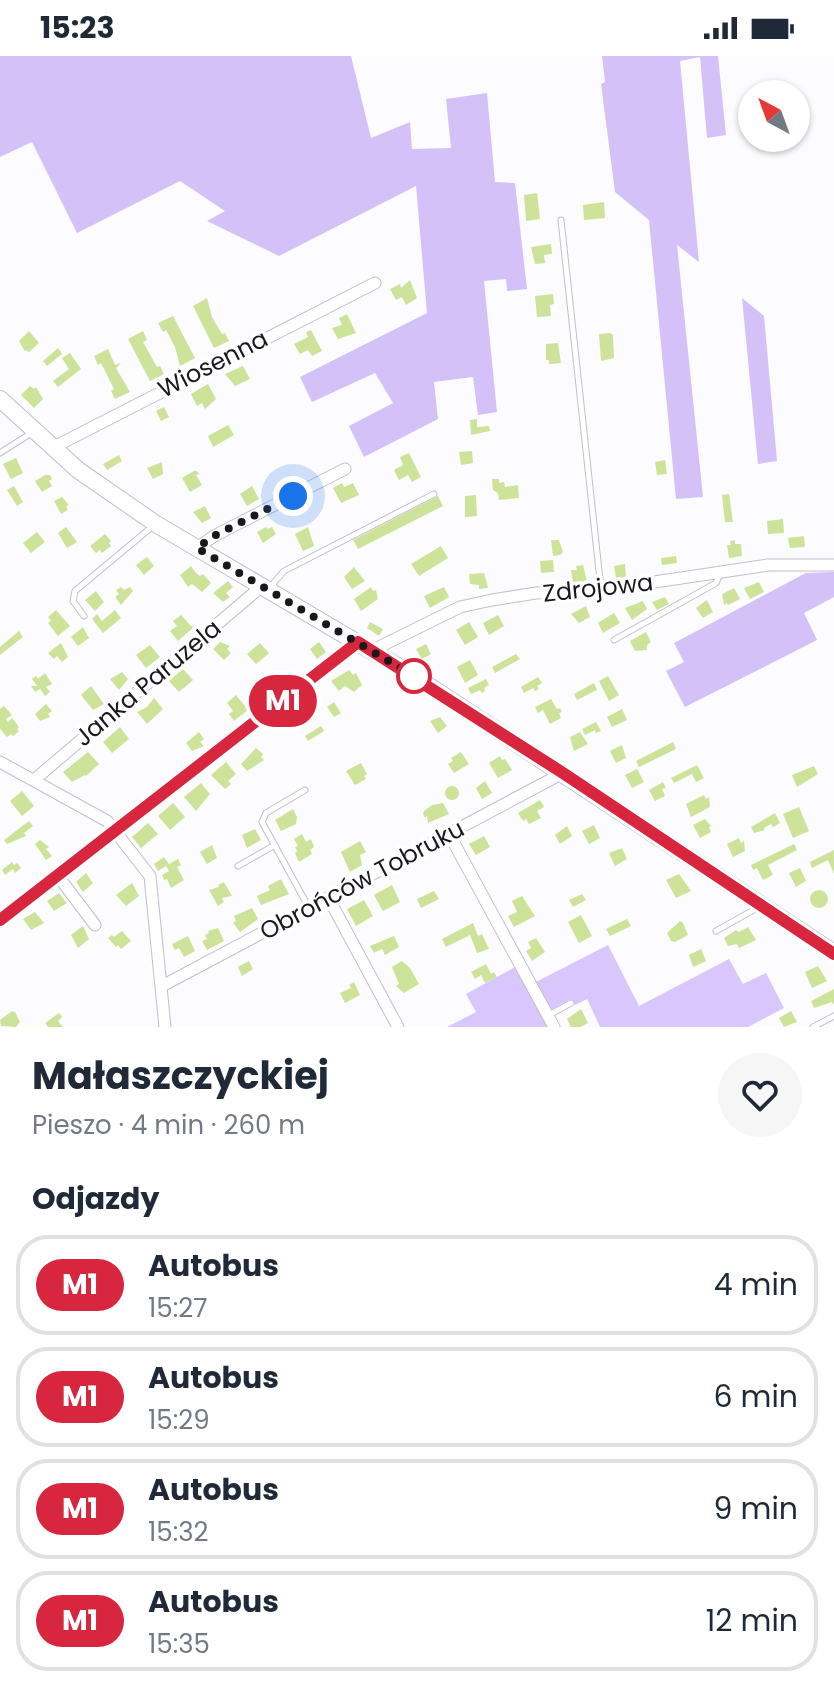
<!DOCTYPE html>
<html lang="pl">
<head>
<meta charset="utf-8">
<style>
  :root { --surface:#fff; --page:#f6f6f7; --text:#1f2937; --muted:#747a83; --line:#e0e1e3 }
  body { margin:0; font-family:Poppins,sans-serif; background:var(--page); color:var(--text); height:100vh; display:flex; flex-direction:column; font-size:30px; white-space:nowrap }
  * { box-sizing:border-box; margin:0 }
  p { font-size:26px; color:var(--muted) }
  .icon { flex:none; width:44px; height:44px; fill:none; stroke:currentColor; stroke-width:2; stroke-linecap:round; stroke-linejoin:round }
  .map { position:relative; height:971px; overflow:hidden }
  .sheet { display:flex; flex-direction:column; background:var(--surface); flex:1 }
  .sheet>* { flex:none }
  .badge { padding:0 16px; border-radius:26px; font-size:28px; line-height:52px }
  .needle { width:52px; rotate:319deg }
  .controls { position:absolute; left:738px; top:24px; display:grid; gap:16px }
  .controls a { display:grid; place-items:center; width:72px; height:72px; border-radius:50%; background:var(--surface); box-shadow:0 2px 6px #0004; font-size:40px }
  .you { position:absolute; width:40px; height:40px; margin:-20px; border:6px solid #fff; border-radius:50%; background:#1a73e8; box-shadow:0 0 0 12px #1a73e833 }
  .map>.badge { position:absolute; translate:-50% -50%; box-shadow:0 0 0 4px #fff }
  h2 { padding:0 32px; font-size:30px; line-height:72px }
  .round { display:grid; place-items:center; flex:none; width:84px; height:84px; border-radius:42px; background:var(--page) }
  .head { display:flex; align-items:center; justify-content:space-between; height:136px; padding:0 32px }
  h1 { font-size:38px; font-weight:700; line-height:60px }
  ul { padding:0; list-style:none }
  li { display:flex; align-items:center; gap:24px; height:100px; margin:0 16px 12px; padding:0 16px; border:4px solid var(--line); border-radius:32px }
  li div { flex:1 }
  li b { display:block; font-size:30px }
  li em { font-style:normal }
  li .badge { min-width:88px; font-weight:700; text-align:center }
  .status { display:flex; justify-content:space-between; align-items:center; height:56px; padding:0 40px; background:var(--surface); direction:ltr }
  .status svg { height:22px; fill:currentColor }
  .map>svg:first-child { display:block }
</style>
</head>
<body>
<div class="status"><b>15:23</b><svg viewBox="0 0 49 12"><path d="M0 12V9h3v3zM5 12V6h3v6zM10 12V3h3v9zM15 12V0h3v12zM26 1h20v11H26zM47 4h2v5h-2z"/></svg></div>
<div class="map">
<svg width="834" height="971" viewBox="0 0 834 971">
  <rect width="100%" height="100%" fill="#fcfbfe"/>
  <!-- green -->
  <path fill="#d9c6fc" d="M608 889 639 950 729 903 743 928 766 917 784 952 748 971H600L587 943 575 949 571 943 551 954 536 926Z
    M517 910 550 971H447L476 956 466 938Z"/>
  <!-- forest -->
  <path fill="#d4c1f8" d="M0 0H351L371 82 410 66 412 93 451 92 446 43 487 37 495 126 515 127 527 233 507 235 506 223 484 225 497 356 478 359 473 321 434 326 438 363 364 401 349 370 393 347 375 317 312 346 300 321 427 257 416 130 279 200 207 165 225 155 180 125 77 177 32 86 0 101Z
    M602 0H718L726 79 707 82 700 1 680 5 699 206 677 189 703 441 676 443 649 164 615 136 601 28 605 26Z
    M742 242 764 260 777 405 758 408Z
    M834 516V541L804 557 817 584 685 651 666 615 684 606 674 587 806 517Z"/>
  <!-- building -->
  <path fill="#cde39a" d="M537 137 540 163 526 165 524 139Z
    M604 146 605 162 584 164 583 149Z
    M551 188 552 198 544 199 545 207 535 208 531 191Z
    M410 224 417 242 406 249 402 241 396 244 390 233 400 228 401 232Z
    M553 238 554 248 550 249 551 260 537 261 535 240Z
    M207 242 212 261 222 278 225 277 229 285 214 292 193 250Z
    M347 258 356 277 338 283 332 272 342 269 339 262Z
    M173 260 195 302 180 310 175 291 166 274 163 276 158 267Z
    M311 274 322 295 312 300 308 294 300 298 294 288 308 281 306 276Z
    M29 275 39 287 29 296 24 294 19 285Z
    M143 275 147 284 143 286 157 311 160 310 164 318 150 325 128 283Z
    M610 277 613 279 614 302 601 305 599 278Z
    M558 287 561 307 549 308V304H546V288Z
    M58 292 62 298 47 310 43 305Z
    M108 293 115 309 121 307 116 312 130 336 115 343 111 335 114 333 101 307 98 309 94 300Z
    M70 297 81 313 58 331 53 325 69 313 62 302Z
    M243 310 250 323 235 330 225 318Z
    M208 328 216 343 205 353 202 347 197 350 191 338Z
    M30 330 34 333 36 331 43 343 34 352 21 339Z
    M164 351 169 361 161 365 156 355Z
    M477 363V371L489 370 490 375 471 379 470 364Z
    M228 369 234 379 213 391 208 380Z
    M472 395 473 407 461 409 459 396Z
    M409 397 421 421 412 426 408 419 399 424 394 414 403 409 400 401Z
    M119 399 122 405 107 414 103 408Z
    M16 402 23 417 11 423 3 408Z
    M665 404 667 418 657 419 655 406Z
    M162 406 163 418 153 423 147 412Z
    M194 415H197L199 418 196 419 202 429 190 436 182 422Z
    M45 419H50L52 423 49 425 52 430 42 436 35 425Z
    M492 423H499V427L504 426 505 431 518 429 519 442 499 444 498 437 493 434Z
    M342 427 344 431 353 427 359 439 341 447 333 432Z
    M14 430 23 446 17 450 7 434Z
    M252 430 259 443 247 450 240 438Z
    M729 438 733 466H725L722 439Z
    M476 439 477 460 465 461V440Z
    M438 440 443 450 358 493 353 484Z
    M62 441 69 449 66 450 68 454 61 458 54 445Z
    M205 450 211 462 202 467 193 456Z
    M783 463 784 477 768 478 767 465Z
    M66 471 77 486 67 492 58 477Z
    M266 471 267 473 272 471 276 478 263 487 257 476Z
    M308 471 314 490 303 495 295 478Z
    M37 476 45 486 31 497 23 487Z
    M105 478 111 485 109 487 111 490 102 497 100 494 96 497 90 490Z
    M804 480 805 491 790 492 788 482Z
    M551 484H559L563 496 560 499 553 500Z
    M735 484V488H741L742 500 729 502 727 489H731L730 485Z
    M441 490 448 502 419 520 411 508Z
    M676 500 677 507 662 509 661 502Z
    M147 501 154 510 144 519 136 509Z
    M553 504 554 516 541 517 540 505Z
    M625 508 626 521 616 522 614 510Z
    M583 509 587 525 573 527 571 514H577L576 510Z
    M191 510 196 517 200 520 203 518 211 527 202 536 192 528 188 531 180 519Z
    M354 511 365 525 352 533 344 521Z
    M484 517 488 532 479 533V529L470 528 469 518Z
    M228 525 233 531 226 537 230 541 223 546 213 537Z
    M759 526 764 536 750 543 744 532Z
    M121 531 124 534 130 531 133 535 121 549 115 541 119 538 116 534Z
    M371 531 373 535 376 534 378 543 361 555 354 543Z
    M444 531 449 541 430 552 424 540Z
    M734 532 740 543 728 549 727 547 724 549 722 538Z
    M96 535 104 546 95 555 85 544Z
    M665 541 669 548 657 554 652 546Z
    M707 544 713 556 703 562 696 552Z
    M643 545 647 553 632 564 625 552Z
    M586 550 590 561 579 567 571 558Z
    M56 554 70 570 58 580 48 567 51 565 48 561Z
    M115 554 121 562 103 577 92 563 97 558 102 565Z
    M614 557 620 567 603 577 598 567Z
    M181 559 193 572 178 585 170 575 177 570 173 565Z
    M498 559 504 570 489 579 483 567Z
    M370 566 383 573 379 580 367 572Z
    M469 566 478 581 465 589 456 574Z
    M83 571 89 582 78 590 71 581Z
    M19 575 23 581 0 599V591Z
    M646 576 651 586 647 589V594L635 595 630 585Z
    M220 586 230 590 227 593 231 597 224 604 213 593Z
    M319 586 326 596 317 603 310 593Z
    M61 587 68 601 62 606 57 600 54 603 48 597Z
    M260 587 269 597 256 608 247 598Z
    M426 588 431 598 422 603 416 593Z
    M150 589 160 601 146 612 136 599Z
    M516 598 520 603 495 617 492 611Z
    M470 604 478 619 465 627 457 611Z
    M183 613 193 624 179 636 169 625Z
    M349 614 353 619 356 617 362 629 354 636 345 630 339 635 331 625Z
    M122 616 128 623 119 634 110 623Z
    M45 617 52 628 46 631 50 636 45 640 40 633 35 636 31 630H37L32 623 36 620 38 623Z
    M608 620 619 639 609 645 599 625Z
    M538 621 542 627 537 630 539 633 535 635 533 632 524 637 521 631Z
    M486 623 489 629 484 632 485 635 482 637 480 634 471 638 468 632Z
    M594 627 597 634 577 644 574 638Z
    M262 628 270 638 260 644 252 634Z
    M91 630 104 648 93 654 81 639Z
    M236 639 248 654 234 665 229 658 233 655 227 647Z
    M154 642 163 653 147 668 137 656 147 651Z
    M551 643 557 653 560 652 562 656 559 657 561 662 550 668 543 654 538 657 535 651Z
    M334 646 341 657 334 661 327 651Z
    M46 648 52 655 48 658 50 661 40 665 35 658Z
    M4 650 12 659 6 663 8 666 12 662 19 671 17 673 19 675 13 680 11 678 7 681 0 673V653Z
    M622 653 627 664 612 671 607 661Z
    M440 661 447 670 438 677 430 665Z
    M596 666 601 675 596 677 595 674 585 679 582 673Z
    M321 670 324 675 308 685 305 680Z
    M120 671 129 683 112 697 103 686Z
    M199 676 204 683 200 686 204 690 192 695 186 687Z
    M580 676 588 688 574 695 570 681Z
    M673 686 676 693 639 711 636 705Z
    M622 689 626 702 616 707 610 695Z
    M256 692 263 698 261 701 264 704 247 715 241 708Z
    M88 696 99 708 86 720 85 719 72 726 63 716Z
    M461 696 469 708 454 717 448 708 453 705 451 702Z
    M500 700 502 704 505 703 512 714 498 722 489 707Z
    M226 706 236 718 228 725 231 728 225 733 211 719Z
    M361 707 367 718 364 720 366 723 355 729 346 715Z
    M697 709 704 722 696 726 692 718 674 727 671 722Z
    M814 710 818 718 797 731 792 719Z
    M637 713 644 726 632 732 625 719Z
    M485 725 492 737 482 743 476 732Z
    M663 726 666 732 662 733 665 740 655 745 649 734Z
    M201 727 210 738 196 755 184 741Z
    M445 737a7 7 0 1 1 14 0a7 7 0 1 1-14 0Z
    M22 735 34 750 22 760 10 745Z
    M704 739 706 743 709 741 710 751 691 761 686 748Z
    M540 744 544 751 537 755 541 762 529 768 526 763 523 765 518 757Z
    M173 747 185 761 170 774 158 760Z
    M443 747 449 758 428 767 427 760 425 762 423 758 424 755 432 749Z
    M799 751 809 775 793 782 783 758Z
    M293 753 297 761 296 768 281 775 275 764Z
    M775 757 780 767 773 771 771 768 764 772 765 774 754 777 751 771Z
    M705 763 711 770 709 771 711 776 700 782 693 769Z
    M29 765 33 770 24 777 26 780 7 788 4 784Z
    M148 767 158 778 141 792 132 781Z
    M594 769 600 782 589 788 582 775Z
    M567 770 572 780 560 788 555 779Z
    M255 773 261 784 247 792 242 779Z
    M302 778 306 786 311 783 314 791 310 794 312 798 299 806 295 797 297 795 295 791 298 790 294 783Z
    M484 780 490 791 476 799 469 788Z
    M739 782 741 787 744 785 745 795 733 801 727 788Z
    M40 784 49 791 46 793 52 800 46 804 35 788Z
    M360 785 366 796 360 799 362 809 350 816 341 796Z
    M794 788 797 794 768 809 773 819 763 824 757 812 753 814 751 809Z
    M212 789 217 802 207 808 200 796Z
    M622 792 627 803 615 810 609 797Z
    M834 794V818L828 804 812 812 810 806Z
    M164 801 169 808 178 803 181 809 177 811 184 824 171 832 167 823 164 824 162 819 169 815 166 810 158 815 154 808Z
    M12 806 14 809 17 807 21 812 15 817 13 813 5 819 2 814Z
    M800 812 806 825 796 831 789 817Z
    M86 817 93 827 83 836 76 826Z
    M679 818 691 835 676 842 666 824Z
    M281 823 289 838 261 849 257 840 270 834 268 830Z
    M224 826 232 840 222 842 224 846 218 850 209 834 219 831 218 829Z
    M132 827 139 840 126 850 116 839Z
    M392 829 400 846 383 855 374 839Z
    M810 843a9 9 0 1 1 18 0a9 9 0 1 1-18 0Z
    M434 835 439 843 421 852 417 843Z
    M59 837 67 847 54 855 47 845Z
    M582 838 586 844 573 851 569 844Z
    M522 840 535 860 514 871 508 860 517 856 512 845Z
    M364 844 373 860 356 870 347 853Z
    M252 852 258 863 240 876 233 867 236 865 234 860Z
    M35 856 44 867 31 874 23 863Z
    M581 859 592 880 579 887 568 866Z
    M627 863 631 870 610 880 606 873Z
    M680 865 683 867 688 879 675 886 671 885 667 877Z
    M473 867 478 880 482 878 489 893 477 897 470 879 446 891 442 883Z
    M83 870 89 883 78 892 71 879Z
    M748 871 756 884 739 892 737 888 728 890 724 882 736 874 739 876Z
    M218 872 224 885 207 894 202 885 207 883 205 879 209 877 208 875Z
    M122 875 131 885 121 893 118 889 116 891 108 882 112 879 114 881Z
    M188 880 195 895 184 901 179 892 175 894 172 888Z
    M394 880 399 891 385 899 382 893 374 897 370 890Z
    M536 882 545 896 532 905 526 895 531 892 528 886Z
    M701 893 706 905 693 911 689 899Z
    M249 905 253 913 242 920 238 911Z
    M402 905 410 912 419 928 404 937 396 930 399 928 392 911Z
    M486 908 491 918 494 916 497 921 485 927 481 919 475 923 471 916Z
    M818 910 827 925 812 932 805 916Z
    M354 926 360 939 345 947 340 937 351 932 349 929Z
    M834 933V949L832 946 814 952 811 945Z
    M581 953 588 967 580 971H571L567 963Z
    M12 955 15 956 20 966 16 971 1 970 0 964Z
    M791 955 797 966 784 971 779 962Z
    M59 957 62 961 58 965 63 971H48L45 967Z"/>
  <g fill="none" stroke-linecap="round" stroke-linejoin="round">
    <!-- lane casing -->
    <g stroke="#c2becc" stroke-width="7">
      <path id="lane" d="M561 164 601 533
        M0 397 33 376
        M271 530 284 515 434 438
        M84 560 73 545 75 535 153 470
        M614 584 716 527 720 518
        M305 734 266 757 262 766 309 852
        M238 810 275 789
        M716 875 757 852
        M549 959 571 947
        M813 971 834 960"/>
    </g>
    <!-- street casing -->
    <g stroke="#c2becc" stroke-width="13">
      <path id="street" d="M52 392 375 227
        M197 492 214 480 345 413
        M373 594 460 551 492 544 536 537 601 534 768 509H834
        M0 706 107 765 150 820 165 971
        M34 724 262 530
        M449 778 554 971
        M58 820 95 869
        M329 843 398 971
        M0 864 358 586
        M162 930 563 717"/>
    </g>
    <!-- secondary casing -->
    <g stroke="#c2becc" stroke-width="18">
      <path id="secondary" d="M0 343 78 414 156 468 414 620 834 897"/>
    </g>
    <!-- lane -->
    <use href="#lane" stroke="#fff" stroke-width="5"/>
    <!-- street -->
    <use href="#street" stroke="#fff" stroke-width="11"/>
    <!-- secondary -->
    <use href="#secondary" stroke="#fff" stroke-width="16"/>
  </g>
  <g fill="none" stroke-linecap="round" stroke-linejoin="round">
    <!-- line casing -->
    <g stroke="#fff" stroke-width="18">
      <path id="line" d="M0 864 358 586 563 717 834 898"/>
    </g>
    <!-- line -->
    <use href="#line" stroke="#d7263d" stroke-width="12"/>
    <!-- walk -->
    <path stroke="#1a181d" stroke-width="8" stroke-dasharray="0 14.4" d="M293 440 214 480 197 492 414 620"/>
  </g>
  <!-- markers -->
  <circle fill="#fff" stroke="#d7263d" stroke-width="4" cx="414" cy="620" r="16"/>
  <g text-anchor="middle" stroke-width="7" stroke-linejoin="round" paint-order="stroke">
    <!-- street labels -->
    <g font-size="24" fill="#1a181d" stroke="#fff">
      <text transform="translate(213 308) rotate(-27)" y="8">Wiosenna</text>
      <text transform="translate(598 532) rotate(-6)" y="8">Zdrojowa</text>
      <text transform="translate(148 627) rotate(-40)" y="8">Janka Paruzela</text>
      <text transform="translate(362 824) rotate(-28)" y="8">Obrońców Tobruku</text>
    </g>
  </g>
</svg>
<div class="controls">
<a><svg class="needle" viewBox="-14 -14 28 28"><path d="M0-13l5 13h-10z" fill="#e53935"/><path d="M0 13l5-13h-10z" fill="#747a83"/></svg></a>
</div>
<div class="you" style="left:293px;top:440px"></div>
<b class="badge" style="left:283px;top:645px;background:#d7263d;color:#fff">M1</b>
</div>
<section class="sheet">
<div class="head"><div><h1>Małaszczyckiej</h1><p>Pieszo · 4 min · 260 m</p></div><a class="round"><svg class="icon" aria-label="heart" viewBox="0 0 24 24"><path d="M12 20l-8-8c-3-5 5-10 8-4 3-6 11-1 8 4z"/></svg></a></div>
<h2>Odjazdy</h2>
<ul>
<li><span class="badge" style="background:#d7263d;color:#fff">M1</span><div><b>Autobus</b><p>15:27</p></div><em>4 min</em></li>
<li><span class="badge" style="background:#d7263d;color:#fff">M1</span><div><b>Autobus</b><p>15:29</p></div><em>6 min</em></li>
<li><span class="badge" style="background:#d7263d;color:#fff">M1</span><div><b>Autobus</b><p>15:32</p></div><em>9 min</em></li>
<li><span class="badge" style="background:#d7263d;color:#fff">M1</span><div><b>Autobus</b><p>15:35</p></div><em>12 min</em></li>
</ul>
</section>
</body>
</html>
